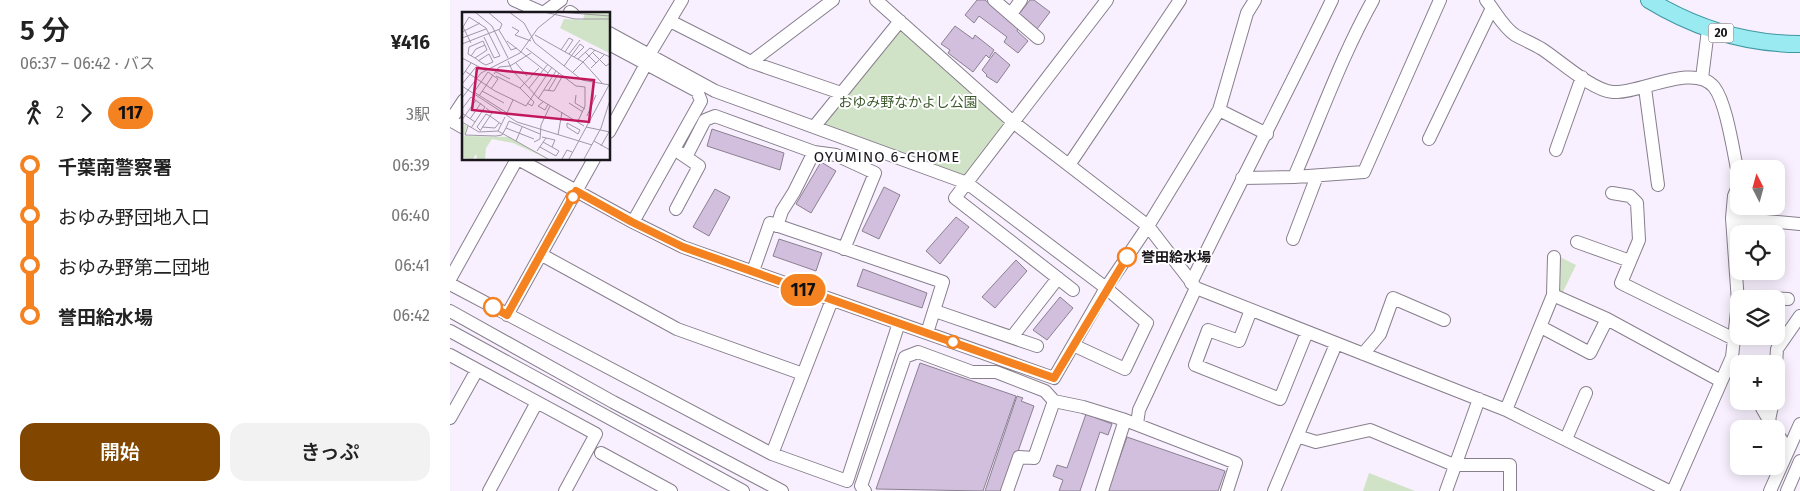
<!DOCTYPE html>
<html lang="ja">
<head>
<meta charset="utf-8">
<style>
  :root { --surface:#fff; --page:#f2f2f2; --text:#222; --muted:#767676; --accent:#814600 }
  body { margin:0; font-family:"Fira Sans","Noto Sans JP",sans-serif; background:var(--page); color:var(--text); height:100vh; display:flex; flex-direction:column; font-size:19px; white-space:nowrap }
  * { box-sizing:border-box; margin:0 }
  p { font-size:16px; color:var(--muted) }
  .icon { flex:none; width:28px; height:28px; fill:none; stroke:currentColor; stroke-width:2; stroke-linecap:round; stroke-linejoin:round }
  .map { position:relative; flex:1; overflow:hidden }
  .drawer { display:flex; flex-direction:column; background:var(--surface); width:450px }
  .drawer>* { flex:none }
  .badge { padding:0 10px; border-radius:16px; font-size:18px; line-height:32px }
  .needle { width:32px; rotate:354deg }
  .fabs { position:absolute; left:1280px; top:160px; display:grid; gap:10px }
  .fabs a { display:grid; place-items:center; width:55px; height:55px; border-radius:10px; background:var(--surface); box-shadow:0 2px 12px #0003; font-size:25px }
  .map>.badge { position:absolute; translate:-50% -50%; box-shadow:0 0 0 2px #fff }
  .legs { display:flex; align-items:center; gap:8px; height:55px; padding:0 20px; font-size:16px }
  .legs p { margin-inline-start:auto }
  .head { display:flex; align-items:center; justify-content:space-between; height:85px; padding:0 20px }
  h1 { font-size:28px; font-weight:600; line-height:38px }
  .button { display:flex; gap:10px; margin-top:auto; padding:10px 20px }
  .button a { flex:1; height:58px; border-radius:15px; background:var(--accent); color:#fff; font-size:20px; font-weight:600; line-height:58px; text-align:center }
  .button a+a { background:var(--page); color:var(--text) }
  ul { padding:0 20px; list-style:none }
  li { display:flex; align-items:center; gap:18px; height:50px; font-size:19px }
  li i { display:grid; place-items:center; width:8px; height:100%; margin:0 6px; background:currentColor }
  li i::after { content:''; width:12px; height:12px; margin:-6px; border:4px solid; border-radius:50%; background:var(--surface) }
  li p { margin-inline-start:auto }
  li:first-child i { background:linear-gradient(#0000 50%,currentColor 0) }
  li:last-child i { background:linear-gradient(currentColor 50%,#0000 0) }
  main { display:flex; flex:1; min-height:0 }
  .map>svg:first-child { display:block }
</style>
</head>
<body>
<main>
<section class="drawer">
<div class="head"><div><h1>5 分</h1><p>06:37 – 06:42 · バス</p></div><b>¥416</b></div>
<div class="legs"><svg class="icon" aria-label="walk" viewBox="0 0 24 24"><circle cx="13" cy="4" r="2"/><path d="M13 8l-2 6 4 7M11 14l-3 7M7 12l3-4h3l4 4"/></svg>2<svg class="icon" aria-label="forward" viewBox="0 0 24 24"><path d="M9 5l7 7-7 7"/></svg><b class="badge" style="background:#f58220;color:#111">117</b><p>3駅</p></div>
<ul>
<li><i style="color:#f58220"></i><b>千葉南警察署</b><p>06:39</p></li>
<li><i style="color:#f58220"></i><span>おゆみ野団地入口</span><p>06:40</p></li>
<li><i style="color:#f58220"></i><span>おゆみ野第二団地</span><p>06:41</p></li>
<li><i style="color:#f58220"></i><b>誉田給水場</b><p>06:42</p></li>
</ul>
<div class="button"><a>開始</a><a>きっぷ</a></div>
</section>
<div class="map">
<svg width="1350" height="491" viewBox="0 0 1350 491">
  <rect width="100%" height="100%" fill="#f8f0fe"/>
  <!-- green -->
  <path fill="#d0e3c6" d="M454 27 556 120 514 179 371 123Z
    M1108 256 1126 265 1111 296 1106 293Z
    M919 473 965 491H913Z"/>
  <!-- building -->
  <path fill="#d2bfde" stroke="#8a8190" d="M527 0H535L568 28 567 31 578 41 568 53 554 42 557 37 529 16 524 23 515 15Z
    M580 0H584L600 12 587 29 569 14Z
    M505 26 523 39 525 35 544 50 539 58 536 55 523 72 498 53 500 50 491 44Z
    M545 52 560 65 547 83 536 76 537 75 532 70Z
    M262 129 334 153 330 170 257 146Z
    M371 162 386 171 361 213 346 204Z
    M434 187 450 195 429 239 412 231Z
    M265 189 280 197 259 236 243 227Z
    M506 217 519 227 490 264 476 251Z
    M329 239 372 253 366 271 323 256Z
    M566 260 577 271 545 308 532 297Z
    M413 269 477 293 472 308 407 286Z
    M610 297 623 308 597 340 583 330Z
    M470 363 566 396 533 491 426 489Z
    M567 396 573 398 571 401 584 406 554 491H535Z
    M636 414 662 424 658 435 650 432 630 491H609L613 480 603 476 607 465 617 468Z
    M677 437 775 471 768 491H658Z"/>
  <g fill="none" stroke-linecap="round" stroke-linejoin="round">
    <!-- minor casing -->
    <g stroke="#887f8e" stroke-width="14">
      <path id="minor" d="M64 0 93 13
        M426 0 563 122 698 226 746 288 1056 410 1219 491
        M544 0 588 38
        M1036 0C1045 11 1053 27 1065 35 1074 40 1084 44 1092 49 1109 60 1143 91 1163 92 1190 94 1244 62 1264 87 1277 103 1284 157 1289 178
        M120 12 123 14
        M92 14 111 0
        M561 14 571 0
        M220 21 301 62 391 93
        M159 33 265 91 517 183 656 288 697 323 675 369 623 345
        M159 44 247 91 251 101 183 222
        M199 55 232 0
        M301 62 383 0
        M1252 78 1258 30
        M1195 88 1208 185
        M769 110 817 134
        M0 120 14 128
        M0 121 14 100
        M364 127 450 21
        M159 132 196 64
        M979 139 1042 8
        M1106 150 1132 77
        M236 157 255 120 265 116 364 152 386 155 425 173 394 249
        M68 159 183 222 233 247 604 378 656 288 698 226 769 110 797 13 805 0
        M619 165 730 0
        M844 177C870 118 891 57 923 0
        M792 178 844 177 914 172 990 0
        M1162 193 1180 196 1187 203 1189 240 1171 283 1284 339
        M226 209 249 166 230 153
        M1282 218 1350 224
        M327 226 332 211 344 192 364 152
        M843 239 867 176
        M1127 242 1180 261
        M92 255 227 329 353 374
        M303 271 320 223 493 282 477 333
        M0 279 67 159
        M741 283C787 188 836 95 882 0
        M0 284 322 454 397 481 449 323
        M623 290 505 198 657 0
        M1103 295 1157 319 1271 381
        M1288 297 1338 299
        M801 310 789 341 758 330 745 365 830 399 857 332
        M0 311 163 402 332 491
        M485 311 587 346
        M57 315 144 159
        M1091 327 1140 353 1157 319
        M0 331 293 491
        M562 337 608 278
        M913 354 930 334 943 298 994 320
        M0 355 146 434 115 491
        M1326 364 1327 349 1350 316
        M1308 401 1324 429
        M1056 410 1103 295 1104 257
        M0 418 27 370
        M1319 420 1323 401
        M687 424 689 410 746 288
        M1326 432 1338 450
        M847 436 866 442 920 430 1004 465H1060V491
        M1116 439 1136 393
        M151 453 221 491
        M322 454 382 300
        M39 491 87 402
        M415 491 411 486 455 357 468 352 522 372H546L595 391 604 401 633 407 675 420 786 463 777 491
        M557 491 569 457 584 458 604 401
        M652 491 675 420
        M824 491 886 344
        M996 491 1029 399
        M1223 491 1282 357 1288 302 1282 218 1284 196 1289 184
        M1320 491 1350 424
        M1337 491 1350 461"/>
    </g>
    <!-- major casing -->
    <g stroke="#4197a1" stroke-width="18">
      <path id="major" d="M1199 0C1245 28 1296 44 1350 44"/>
    </g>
    <!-- minor -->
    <use href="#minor" stroke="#fff" stroke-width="12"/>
    <!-- major -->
    <use href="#major" stroke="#9aeaf1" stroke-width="16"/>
  </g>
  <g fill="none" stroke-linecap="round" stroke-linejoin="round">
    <!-- line-1 casing -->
    <g stroke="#fff" stroke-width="11">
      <path id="line-1" d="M43 307 57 315 126 191 182 222 233 247 604 378 677 257"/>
    </g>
    <!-- line-1 -->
    <use href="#line-1" stroke="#f58220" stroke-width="8"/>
  </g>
  <!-- markers -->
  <g fill="#fff" stroke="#f58220" stroke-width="2.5">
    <circle cx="123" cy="197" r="6"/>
    <circle cx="677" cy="257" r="9"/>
    <circle cx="43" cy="307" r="9"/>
    <circle cx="503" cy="342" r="6"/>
  </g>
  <g text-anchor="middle" stroke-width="4" stroke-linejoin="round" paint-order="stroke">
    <!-- shield labels -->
    <rect fill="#fff" stroke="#5e5c60" stroke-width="1" x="1258.5" y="23.5" width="25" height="19" rx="4"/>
    <g font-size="12" font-weight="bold" fill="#19161c">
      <text x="1271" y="37">20</text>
    </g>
    <!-- park labels -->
    <g font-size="14" fill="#3e5a2d" stroke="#fff">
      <text x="458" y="107">おゆみ野なかよし公園</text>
    </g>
    <!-- stop labels -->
    <g font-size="14" font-weight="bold" fill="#19161c" stroke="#fff" text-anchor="start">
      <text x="691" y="262">誉田給水場</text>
    </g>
    <!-- neighbourhood labels -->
    <g font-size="15" letter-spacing="1" fill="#19161c" stroke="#fff">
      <text x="437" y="162">OYUMINO 6-CHOME</text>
    </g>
  </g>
  <!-- overview -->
  <g transform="translate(12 12)">
    <rect width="148" height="148" fill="#f8f0fe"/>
    <path d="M123 0H147V41L98 16 102 7 121 8ZM0 111 5 114 2 124 47 125 86 147 51 131 30 127 24 136 23 147H15L14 142 11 147 0 146Z" fill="#d0e3c6"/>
    <path fill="none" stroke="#9f99a4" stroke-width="1" d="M13 0 30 14 46 46M47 0 62 11 73 31 120 68 148 73M82 0 113 7H148M97 0 148 4M50 15 57 19 53 23 69 29M37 18 49 38 55 36M0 20 18 11M73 23 121 50 140 71M0 26 24 17M45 29 86 61M9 31 1 15 7 5 24 16 38 44 32 46 22 25M0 32 38 17 40 12 26 0M64 36 114 74 123 75V94L116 109M99 38 107 26 111 28 103 40M123 40 134 51M131 41 144 54 148 51M107 42 118 28M9 44 14 37 23 33M0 46 23 58M13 46 25 38 21 29 7 35 6 42 13 46 20 51 24 53 31 50 27 42 16 49M116 47 128 36 148 45M46 49 50 58 77 87 122 114M54 51 65 64M102 54 118 32 122 35 112 45M129 56 142 43M3 59 33 79 64 94 90 55M34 60 48 67M111 60 133 38M32 62 37 55 48 54 69 41M0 64 9 51M34 64 58 76 72 90 70 94 65 91M0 72 14 55M0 74 55 110 130 133M58 76 77 56M67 76 86 52M29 77 36 67 26 60 12 80 45 101 51 88M82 78 92 79 101 63M20 79 42 91M86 79 97 61M114 83 113 91 123 97M17 84 31 63M0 86 19 61 58 41 76 16 96 0M76 87 94 59M131 88 132 72M81 90 76 94 83 98 86 92M107 91 121 100M0 97 9 85 23 95 9 116M0 101 13 110M125 104 134 83M8 107 19 91M0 108 14 88M0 110 17 120 36 119 43 105M105 111 118 118 116 122 105 115ZM6 114 3 123 34 124 40 123 44 116 72 127M20 115 33 116 37 111M124 115 148 120M44 116 47 109 78 122M18 118 15 115 24 102 28 104 30 101 24 96M18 119 28 104 39 112M36 119 86 147M96 123 100 100M80 125 93 128 90 135M54 129 60 115M132 129 148 138M72 130 78 127 79 113 88 94M139 134 147 120M78 135 94 144 97 139 81 130M75 139 84 126M100 147 105 138 110 140M107 147 147 73M122 147 139 116 148 88"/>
    <path fill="#c2185b" fill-opacity="0.15" stroke="#c2185b" stroke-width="2.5" d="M15 56 132 68 127 110 10 98Z"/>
    <rect width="148" height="148" fill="none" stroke="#19161c" stroke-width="2.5"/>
  </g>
</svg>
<div class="fabs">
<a><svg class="needle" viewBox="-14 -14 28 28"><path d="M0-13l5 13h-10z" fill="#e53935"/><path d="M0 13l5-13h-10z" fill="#767676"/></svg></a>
<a><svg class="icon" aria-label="locate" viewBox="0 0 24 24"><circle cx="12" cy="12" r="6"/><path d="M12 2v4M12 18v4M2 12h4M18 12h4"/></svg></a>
<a><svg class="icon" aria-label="layers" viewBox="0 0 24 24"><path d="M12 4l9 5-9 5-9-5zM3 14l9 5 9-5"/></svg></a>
<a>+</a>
<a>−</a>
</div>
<b class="badge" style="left:353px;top:290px;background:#f58220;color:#111">117</b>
</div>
</main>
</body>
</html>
